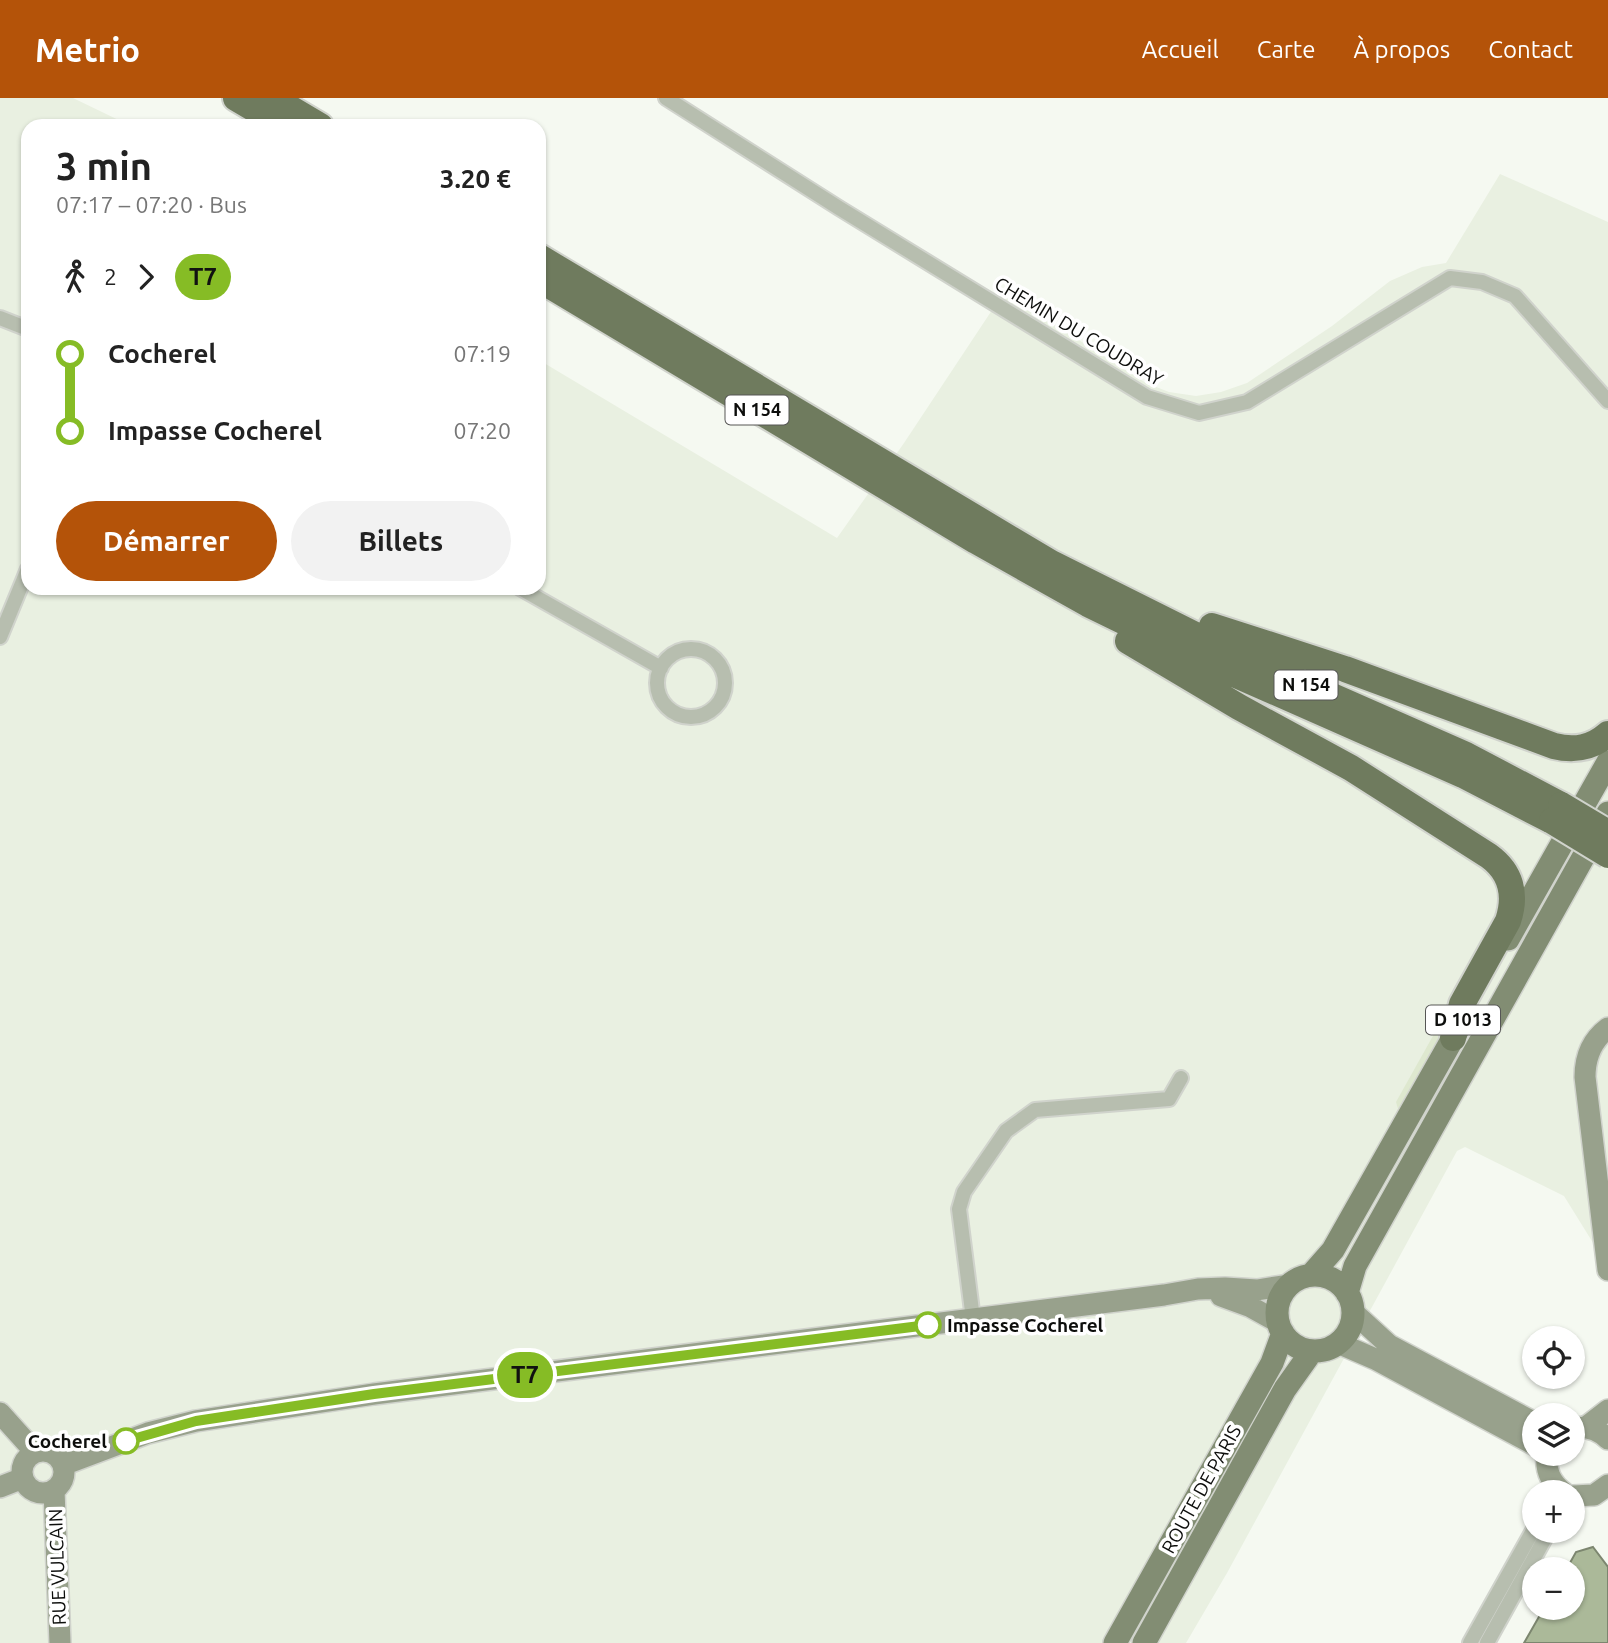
<!DOCTYPE html>
<html lang="fr">
<head>
<meta charset="utf-8">
<style>
  :root { --surface:#fff; --page:#f2f2f2; --text:#222; --muted:#767676; --accent:#b45309 }
  body { margin:0; font-family:Ubuntu,sans-serif; background:var(--page); color:var(--text); height:100vh; display:flex; flex-direction:column; font-size:26px; white-space:nowrap }
  * { box-sizing:border-box; margin:0 }
  p { font-size:23px; color:var(--muted) }
  .icon { flex:none; width:38px; height:38px; fill:none; stroke:currentColor; stroke-width:2; stroke-linecap:round; stroke-linejoin:round }
  .map { position:relative; flex:1; overflow:hidden }
  .side { position:absolute; left:21px; top:21px; width:525px; height:476px; display:flex; flex-direction:column; background:var(--surface); border-radius:21px; box-shadow:0 2px 5px #0004 }
  .side>* { flex:none }
  .badge { padding:0 14px; border-radius:23px; font-size:24px; line-height:46px }
  .tools { position:absolute; left:1522px; top:1228px; display:grid; gap:14px }
  .tools a { display:grid; place-items:center; width:63px; height:63px; border-radius:50%; background:var(--surface); box-shadow:0 2px 5px #0004; font-size:35px }
  .map>.badge { position:absolute; translate:-50% -50%; box-shadow:0 0 0 4px #fff }
  .legs { display:flex; align-items:center; gap:10px; height:77px; padding:0 35px; font-size:23px }
  .legs p { margin-inline-start:auto }
  .headline { display:flex; align-items:center; justify-content:space-between; height:119px; padding:0 35px }
  h1 { font-size:38px; font-weight:600; line-height:52px }
  .cta { display:flex; gap:14px; margin-top:auto; padding:14px 35px }
  .cta a { flex:1; height:80px; border-radius:42px; background:var(--accent); color:#fff; font-size:28px; font-weight:600; line-height:80px; text-align:center }
  .cta a+a { background:var(--page); color:var(--text) }
  ul { padding:0 35px; list-style:none }
  li { display:flex; align-items:center; gap:24px; height:77px; font-size:26px }
  li i { display:grid; place-items:center; width:10px; height:100%; margin:0 9px; background:currentColor }
  li i::after { content:''; width:18px; height:18px; margin:-9px; border:5px solid; border-radius:50%; background:var(--surface) }
  li p { margin-inline-start:auto }
  li:first-child i { background:linear-gradient(#0000 50%,currentColor 0) }
  li:last-child i { background:linear-gradient(currentColor 50%,#0000 0) }
  header { display:flex; align-items:center; gap:42px; box-sizing:border-box; height:98px; padding:0 35px; background:var(--accent); color:#fff }
  header strong { font-size:33px }
  nav { display:flex; gap:38px; margin-inline-start:auto; font-size:24px }
  .map>svg:first-child { display:block }
</style>
</head>
<body>
<header>
<strong>Metrio</strong>
<nav><a>Accueil</a><a>Carte</a><a>À propos</a><a>Contact</a></nav>
</header>
<div class="map">
<svg width="1608" height="1545" viewBox="0 0 1608 1545">
  <rect width="100%" height="100%" fill="#f5f9f1"/>
  <!-- built -->
  <path fill="#e9f0e1" d="M0 0H73L131 28H28V490H539V262L837 440 904 345 1004 194 1146 285 1169 294 1196 298 1221 294 1247 285 1332 228 1390 183 1422 169 1446 165 1500 76 1608 124V1169L1564 1098 1465 1049 1457 1053 1227 1475 1186 1545H0Z"/>
  <!-- green -->
  <path fill="#dee8cf" d="M1467 890 1398 1011 1396 1004 1457 895Z"/>
  <!-- water -->
  <path fill="#abb999" stroke="#7c866f" stroke-width="2" d="M1593 1449 1608 1469V1545H1524L1544 1510H1573V1472H1566L1576 1454Z"/>
  <g fill="none" stroke-linecap="round" stroke-linejoin="round">
    <!-- street casing -->
    <g stroke="#d0d3cc" stroke-width="18">
      <path id="street" d="M666 0 839 110 1147 299 1199 315 1247 304 1450 180 1482 184 1515 198 1608 303
        M0 220 28 231
        M520 490 661 570
        M0 539 28 471
        M657 585a34 34 0 1 1 68 0a34 34 0 1 1-68 0Z
        M973 1221 959 1111 964 1094 1006 1033 1035 1012 1169 1001 1181 980
        M1470 1545 1535 1429
        M1487 1545 1549 1433"/>
    </g>
    <!-- secondary casing -->
    <g stroke="#d0d3cc" stroke-width="24">
      <path id="secondary" d="M1608 930C1592 942 1585 958 1585 979L1608 1172
        M1221 1198 1251 1209 1278 1224
        M1353 1214 1389 1247 1535 1325
        M1338 1245 1375 1261 1535 1347
        M0 1315 35 1354
        M1586 1329 1608 1312
        M1573 1330C1587 1328 1598 1331 1608 1341
        M22 1374a21 21 0 1 1 42 0a21 21 0 1 1-42 0Z
        M1547 1356C1545 1373 1551 1385 1564 1395
        M63 1367 148 1335 196 1323 374 1296 1164 1197 1198 1191 1225 1190 1257 1192 1289 1187
        M0 1389 23 1380
        M54 1392 60 1545
        M1573 1398 1594 1397 1608 1387"/>
    </g>
    <!-- primary casing -->
    <g stroke="#d0d3cc" stroke-width="26">
      <path id="primary" d="M1508 841 1608 664
        M1311 1177 1333 1152 1461 926
        M1277 1215a38 38 0 1 1 76 0a38 38 0 1 1-76 0Z
        M1347 1195 1355 1168 1608 715
        M1115 1545 1272 1265 1283 1235
        M1144 1545 1285 1291 1312 1253"/>
    </g>
    <!-- highway casing -->
    <g stroke="#d0d3cc" stroke-width="30">
      <path id="highway" d="M236 0 283 28
        M273 0 320 28
        M539 159 1051 465 1209 544 1466 657 1561 707
        M539 181 976 443 1088 506 1209 565 1463 677 1552 723
        M1212 528 1345 571 1554 648C1575 653 1592 650 1608 636
        M1128 543 1239 609 1351 670 1489 758C1511 774 1517 796 1508 823L1462 906 1453 940"/>
    </g>
    <!-- street -->
    <use href="#street" stroke="#b7beaf" stroke-width="14"/>
    <!-- secondary -->
    <use href="#secondary" stroke="#98a18c" stroke-width="21"/>
    <!-- primary -->
    <use href="#primary" stroke="#828d73" stroke-width="23"/>
    <!-- highway -->
    <use href="#highway" stroke="#6f7b5e" stroke-width="26"/>
    <!-- highway-bridge casing -->
    <g stroke="#d0d3cc" stroke-width="30" stroke-linecap="butt">
      <path id="highway-bridge" d="M1561 707 1608 735
        M1552 723 1608 757"/>
    </g>
    <!-- highway-bridge -->
    <use href="#highway-bridge" stroke="#6f7b5e" stroke-width="26"/>
  </g>
  <g fill="none" stroke-linecap="round" stroke-linejoin="round">
    <!-- line-1 casing -->
    <g stroke="#fff" stroke-width="16">
      <path id="line-1" d="M126 1343 196 1323 374 1296 928 1227"/>
    </g>
    <!-- line-1 -->
    <use href="#line-1" stroke="#86bc25" stroke-width="10"/>
  </g>
  <!-- markers -->
  <g fill="#fff" stroke="#86bc25" stroke-width="3.5">
    <circle cx="928" cy="1227" r="12"/>
    <circle cx="126" cy="1343" r="12"/>
  </g>
  <g text-anchor="middle" stroke-width="7" stroke-linejoin="round" paint-order="stroke">
    <!-- shield labels -->
    <g fill="#fff" stroke="#565655" stroke-width="2">
      <rect x="725.5" y="297.5" width="63" height="29" rx="5"/>
      <rect x="1274.5" y="572.5" width="63" height="29" rx="5"/>
      <rect x="1426" y="907.5" width="74" height="29" rx="5"/>
    </g>
    <g font-size="18" font-weight="bold" fill="#0d0e0c">
      <text x="757" y="318">N 154</text>
      <text x="1306" y="593">N 154</text>
      <text x="1463" y="928">D 1013</text>
    </g>
    <!-- street labels -->
    <g font-size="19" fill="#0d0e0c" stroke="#fff">
      <text transform="translate(1079 233) rotate(31)" y="7">CHEMIN DU COUDRAY</text>
      <text transform="translate(1201 1391) rotate(-61)" y="7">ROUTE DE PARIS</text>
      <text transform="translate(57 1469) rotate(-92)" y="7">RUE VULCAIN</text>
    </g>
    <!-- stop labels -->
    <g font-size="19" font-weight="bold" fill="#0d0e0c" stroke="#fff" text-anchor="start">
      <text x="947" y="1234">Impasse Cocherel</text>
      <text x="107" y="1350" text-anchor="end">Cocherel</text>
    </g>
  </g>
</svg>
<div class="tools">
<a><svg class="icon" aria-label="locate" viewBox="0 0 24 24"><circle cx="12" cy="12" r="6"/><path d="M12 2v4M12 18v4M2 12h4M18 12h4"/></svg></a>
<a><svg class="icon" aria-label="layers" viewBox="0 0 24 24"><path d="M12 4l9 5-9 5-9-5zM3 14l9 5 9-5"/></svg></a>
<a>+</a>
<a>−</a>
</div>
<b class="badge" style="left:525px;top:1277px;background:#86bc25;color:#111">T7</b>
<section class="side">
<div class="headline"><div><h1>3 min</h1><p>07:17 – 07:20 · Bus</p></div><b>3.20 €</b></div>
<div class="legs"><svg class="icon" aria-label="walk" viewBox="0 0 24 24"><circle cx="13" cy="4" r="2"/><path d="M13 8l-2 6 4 7M11 14l-3 7M7 12l3-4h3l4 4"/></svg>2<svg class="icon" aria-label="forward" viewBox="0 0 24 24"><path d="M9 5l7 7-7 7"/></svg><b class="badge" style="background:#86bc25;color:#111">T7</b></div>
<ul>
<li><i style="color:#86bc25"></i><b>Cocherel</b><p>07:19</p></li>
<li><i style="color:#86bc25"></i><b>Impasse Cocherel</b><p>07:20</p></li>
</ul>
<div class="cta"><a>Démarrer</a><a>Billets</a></div>
</section>
</div>
</body>
</html>
